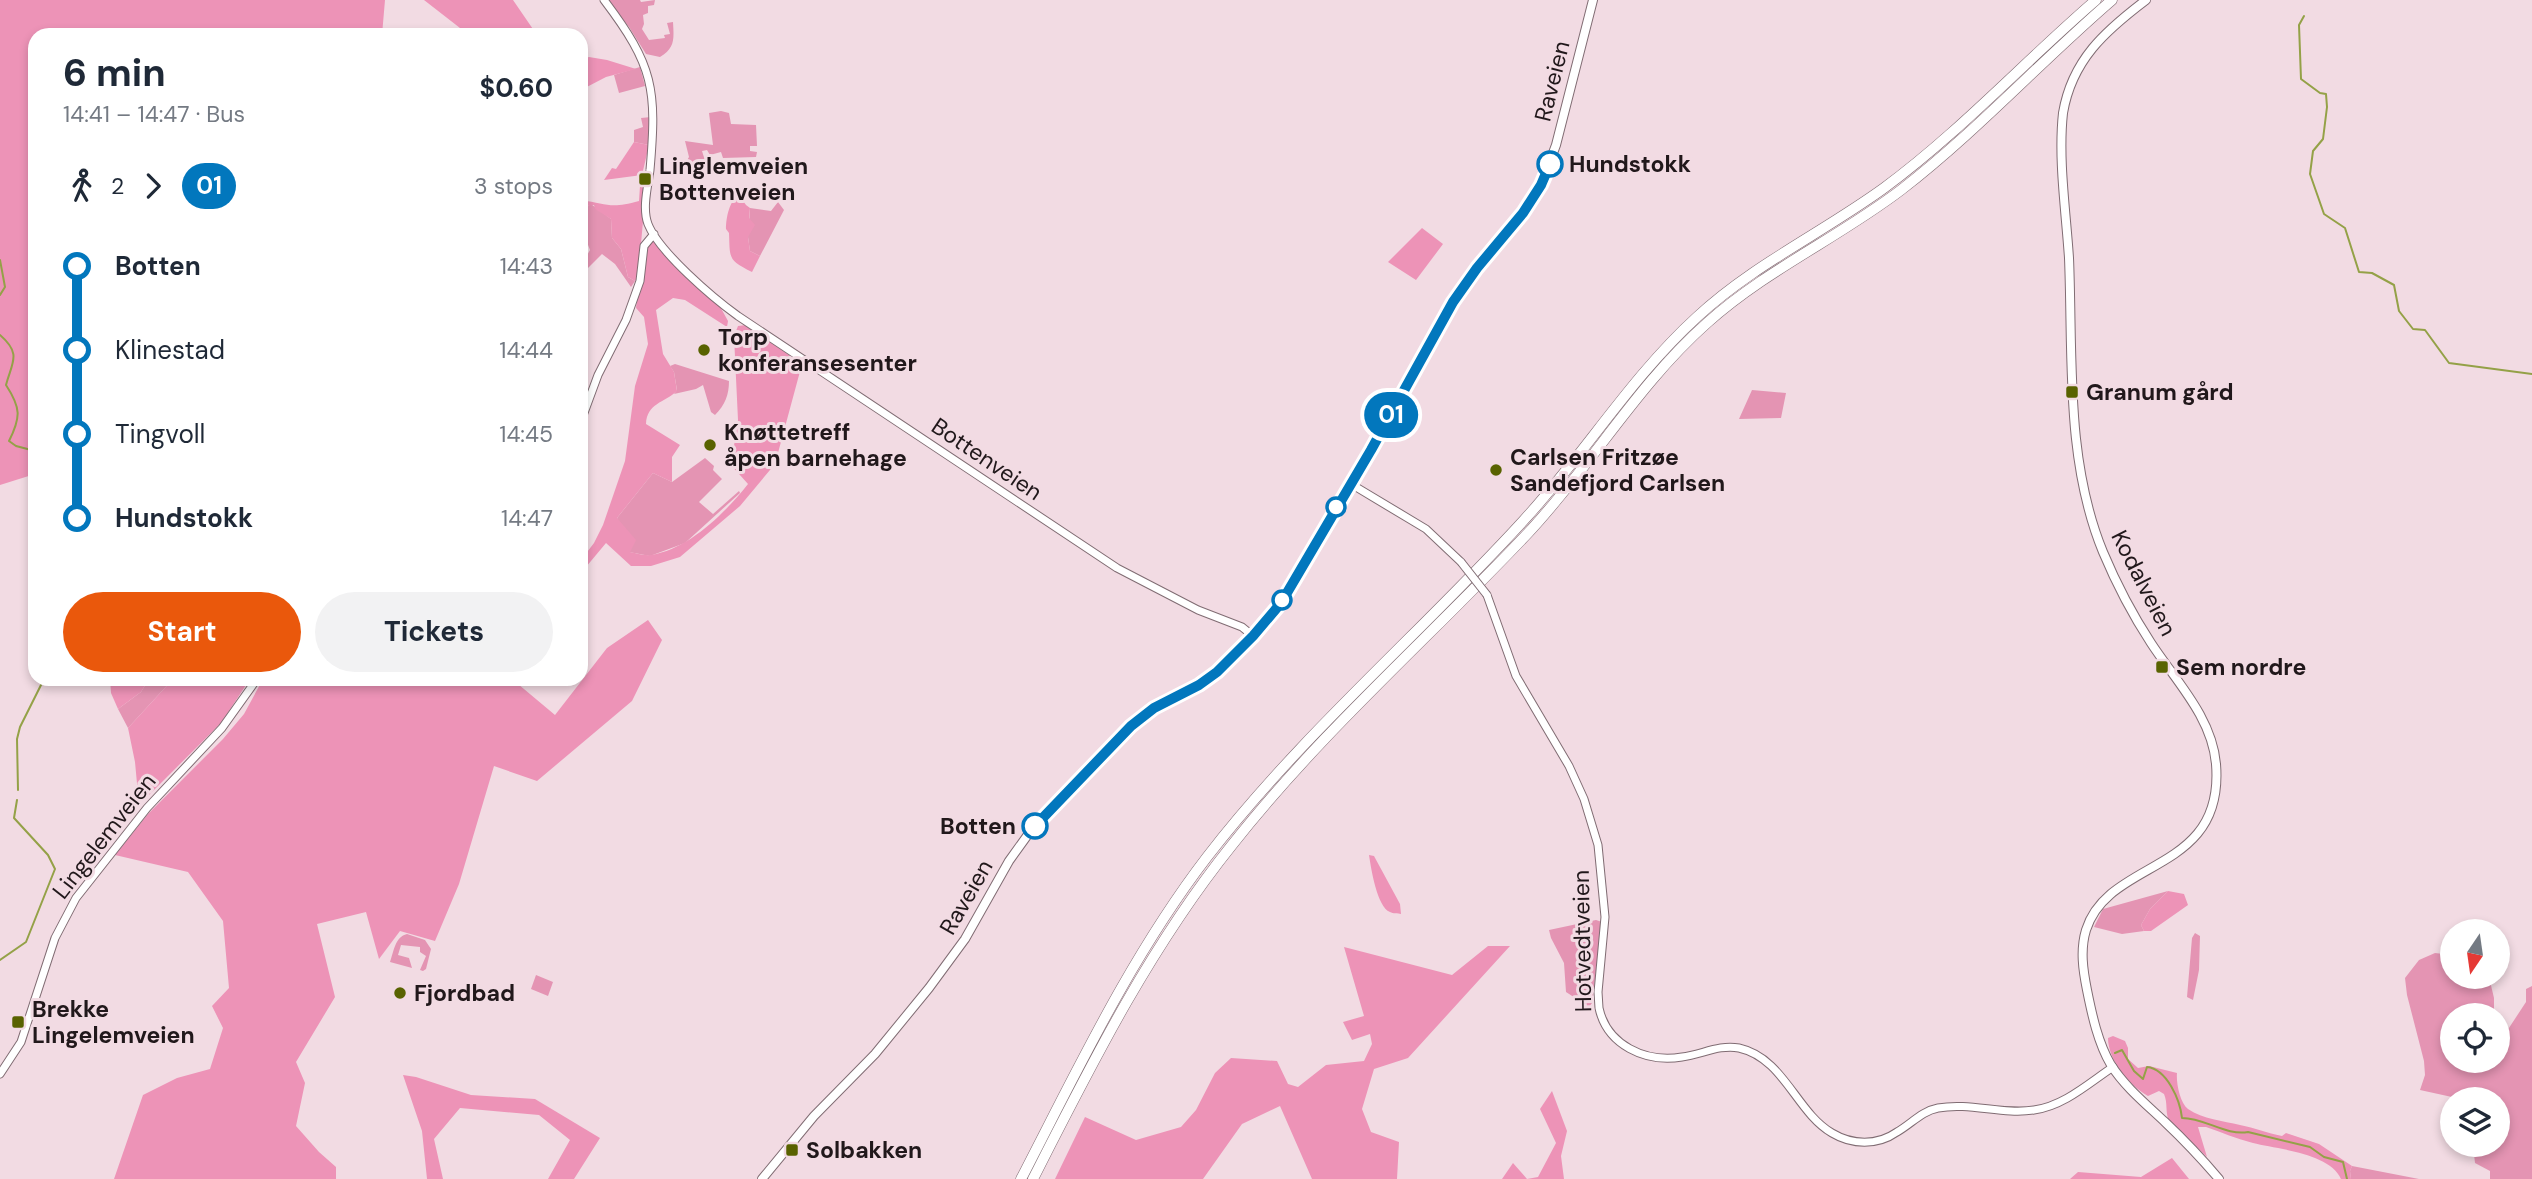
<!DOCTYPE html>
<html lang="en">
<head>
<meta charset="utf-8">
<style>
  :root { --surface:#fff; --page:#f2f2f3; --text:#1f2937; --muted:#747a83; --accent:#ea580c }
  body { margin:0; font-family:"DM Sans",sans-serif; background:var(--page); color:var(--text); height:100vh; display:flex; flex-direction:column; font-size:26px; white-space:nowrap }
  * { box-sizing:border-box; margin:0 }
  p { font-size:23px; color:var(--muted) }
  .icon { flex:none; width:38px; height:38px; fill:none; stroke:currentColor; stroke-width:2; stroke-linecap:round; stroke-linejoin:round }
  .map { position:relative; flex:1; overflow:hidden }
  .side { position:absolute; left:28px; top:28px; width:560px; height:658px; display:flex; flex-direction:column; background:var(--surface); border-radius:21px; box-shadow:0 4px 10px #0003 }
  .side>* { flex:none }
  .badge { padding:0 14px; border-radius:23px; font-size:24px; line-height:46px }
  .needle { width:46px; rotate:193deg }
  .buttons { position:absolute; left:2440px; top:919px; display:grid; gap:14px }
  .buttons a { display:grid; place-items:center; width:70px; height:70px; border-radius:50%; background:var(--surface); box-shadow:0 4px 10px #0003; font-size:35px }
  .map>.badge { position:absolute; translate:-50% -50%; box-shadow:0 0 0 4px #fff }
  .legs { display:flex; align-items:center; gap:10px; height:77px; padding:0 35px; font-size:23px }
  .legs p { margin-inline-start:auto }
  .headline { display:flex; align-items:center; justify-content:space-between; height:119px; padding:0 35px }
  h1 { font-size:38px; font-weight:700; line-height:52px }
  .action { display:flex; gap:14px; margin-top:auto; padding:14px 35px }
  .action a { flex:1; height:80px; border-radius:42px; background:var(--accent); color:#fff; font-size:28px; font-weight:700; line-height:80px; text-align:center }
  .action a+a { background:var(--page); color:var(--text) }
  ul { padding:0 35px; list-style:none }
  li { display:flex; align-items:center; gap:24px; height:84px; font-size:26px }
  li i { display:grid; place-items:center; width:10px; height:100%; margin:0 9px; background:currentColor }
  li i::after { content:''; width:18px; height:18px; margin:-9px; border:5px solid; border-radius:50%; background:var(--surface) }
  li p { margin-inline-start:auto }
  li:first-child i { background:linear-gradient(#0000 50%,currentColor 0) }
  li:last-child i { background:linear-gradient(currentColor 50%,#0000 0) }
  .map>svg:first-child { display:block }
</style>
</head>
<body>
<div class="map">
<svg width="2532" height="1179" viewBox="0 0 2532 1179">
  <rect width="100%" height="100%" fill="#f2dbe3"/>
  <!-- green -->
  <path fill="#e494b3" d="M607 0H640L641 2 655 0 654 5 648 6V13L643 15 644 24 642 29 649 40 665 38 664 35 670 34 667 23 673 22C674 39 675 48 660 57L646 54 629 27Z
    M640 67 645 86 619 93 614 75Z
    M721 111 729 113 731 124 756 125 757 146H750V151L757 152 756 157 723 158 721 152 710 155 707 150 702 151 707 167 714 166 713 171 680 172 689 157 685 141 713 145 709 113Z
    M651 117 649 145 634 142V130L643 127 641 118Z
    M778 202 784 210 760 256 750 251 748 237 750 208 771 211Z
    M591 204 611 219 612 238 621 249 628 277 635 281 631 287 615 264 602 254 581 275V261L586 257 590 250 581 227V207H587Z
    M675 364 729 381C729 395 725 405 715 415L711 412 703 385 696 389 674 394 677 390 674 372 670 366Z
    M1752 390 1786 393 1781 418 1739 419Z
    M705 458 714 466 713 470 722 479 699 502 713 514 739 491 740 493 685 543 650 556 629 552 617 518 653 473 672 482Z
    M149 679H173L128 728 118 709 141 692Z
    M2168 891 2150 909 2141 925 2144 931 2122 934 2094 927 2103 909Z
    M1596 920 1602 922 1592 1003 1589 1007 1566 992 1564 963 1551 938 1549 930Z
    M2195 933 2200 936 2199 970 2193 1000 2187 997 2192 938Z
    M407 934 425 940 431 949 426 969 423 971 420 970 426 956 420 952V947L401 945 398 955 409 958 412 968 390 962C394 951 395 937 407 934Z
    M2435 953 2452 955V976L2489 977 2494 998V1015H2452V1060H2497V1032L2505 1034 2526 1002V989L2532 986V1179H2490V1171L2475 1163 2473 1145 2497 1144V1099H2461L2420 1090 2425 1075 2424 1061 2407 995 2405 978 2419 960Z
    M536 975 553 982 548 996 531 989Z
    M2352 1166 2419 1179H2351L2350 1171Z"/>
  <!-- forest -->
  <path fill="#ed93b7" d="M0 0H385L382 35H35V474L0 485Z
    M424 0H513L537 35H472L460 28Z
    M589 57 607 60 636 69 606 77 581 90V59Z
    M634 142 649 145 642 175 604 180 612 168 616 169Z
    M640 186 646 188 638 277 635 281 628 277 621 249 612 238 611 219 595 209 594 205 581 207V200C607 204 611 209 639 201Z
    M739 195 746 205 750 208 749 218 755 225 748 237 750 251 760 256 752 272C728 260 730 259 729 233L726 229C726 218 729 201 739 195Z
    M1422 228 1443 244 1416 280 1388 262Z
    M653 235 717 301 728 321 727 327 685 300 673 298 656 310 663 354 674 372 677 391C664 403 647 403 646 424L680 445 672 457V482L653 473 617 518 636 540 630 552C636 553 645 556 651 555 689 549 725 513 748 484L731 465 738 420 734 336 738 326 746 325 802 364 775 464 740 506 680 557 651 566H631L606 543 581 573V560L594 543 603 525 625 461 635 386 648 344 644 317 636 308 643 249Z
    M648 620 662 640 632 701 537 781 494 766 459 884 435 941 400 931 379 959 366 912 317 924 335 997 296 1062 305 1083 296 1126 319 1152 336 1167V1179H114L143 1095 177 1078 210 1069 223 1028 212 1006 229 988 223 921 188 872 115 855 148 814 223 739 244 714 263 679H512L555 715 607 648Z
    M110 679H149L141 692 118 709 111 693Z
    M173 679H250L221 723 139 805 135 762 128 728Z
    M1369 855 1374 856 1400 904 1401 914C1398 913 1393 914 1390 912 1377 907 1371 868 1369 855Z
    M2168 891 2184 894 2188 905 2151 931H2144L2141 925 2150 909Z
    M1488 946H1510L1408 1058 1374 1069 1362 1109 1371 1132 1399 1142 1397 1179H1312L1280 1106 1242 1124 1203 1179H1055L1085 1117 1136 1140 1181 1127 1196 1110 1215 1073 1231 1058 1277 1061 1288 1084 1298 1087 1326 1065 1364 1061 1372 1044 1370 1034 1352 1040 1343 1022 1364 1016 1344 947 1452 975Z
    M2113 1036 2125 1041 2128 1048V1059L2138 1068 2149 1066 2177 1073C2176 1083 2180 1103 2188 1109 2203 1119 2223 1121 2240 1125 2255 1128 2267 1133 2282 1136L2286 1133 2319 1144 2352 1166 2350 1171 2351 1179H2341C2330 1153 2277 1149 2253 1143 2237 1139 2221 1132 2206 1127H2198L2207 1157 2169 1121C2165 1112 2168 1103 2164 1094L2159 1091 2148 1096C2129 1085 2108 1060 2108 1038Z
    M403 1075 416 1077 471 1095 535 1099 600 1138 574 1179H548L570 1140 539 1115 460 1108 434 1139 443 1179H427L422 1131Z
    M1552 1091 1567 1131 1561 1156 1564 1179H1527L1538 1177 1556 1143 1540 1109Z
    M2172 1158 2189 1179H2070L2078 1172 2141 1177Z
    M1513 1163 1527 1179H1502Z"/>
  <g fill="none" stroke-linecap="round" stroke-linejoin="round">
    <!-- stream -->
    <path stroke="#94a147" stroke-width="2" d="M2304 16 2299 25 2301 79 2320 93 2326 94 2327 107 2323 139 2313 151 2310 174 2324 214 2345 228 2359 272 2372 273 2394 285 2399 311 2413 329 2425 330 2449 363 2532 374
      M0 260 5 287 0 295
      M0 335C22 354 12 362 6 385 21 408 21 417 9 441L16 446 35 451
      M18 790 17 739 20 727 44 679
      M0 960 26 942 55 869 48 855 14 818 17 800
      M2115 1053 2122 1050 2134 1071 2143 1079 2147 1067C2167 1069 2180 1100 2182 1118 2205 1118 2226 1136 2248 1132L2310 1147 2324 1157 2343 1162 2347 1179"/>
    <!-- secondary casing -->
    <g stroke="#806c73" stroke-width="9">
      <path id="secondary" d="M604 0C654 66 657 89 650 170 648 186 642 208 648 224 659 252 713 298 738 316L1117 568 1198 610 1242 627 1253 636
        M581 421 598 375 626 320 640 281 644 246 654 234
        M1351 484 1426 529 1461 562
        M1487 595 1516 676 1569 766 1584 799 1598 845 1605 917 1598 992 1599 1008C1607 1045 1645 1063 1682 1057 1701 1055 1719 1044 1739 1048 1784 1058 1796 1112 1832 1133 1852 1145 1877 1146 1897 1132 1911 1124 1922 1111 1938 1108 1970 1102 2002 1115 2034 1110 2064 1106 2089 1083 2113 1067
        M0 1074 21 1042 55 938 76 898 147 808 222 728 257 679"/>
    </g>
    <!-- primary casing -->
    <g stroke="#806c73" stroke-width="10">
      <path id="primary" d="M2146 0C2105 31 2072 60 2063 113 2058 159 2066 212 2069 258 2073 355 2065 460 2103 552 2116 583 2132 614 2151 643 2175 680 2212 717 2216 764 2225 875 2109 857 2086 930 2080 950 2083 970 2087 990 2092 1015 2098 1043 2111 1065 2125 1087 2146 1104 2165 1122 2184 1140 2202 1159 2219 1179
        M762 1179 814 1116 875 1054 929 988 965 939 1009 861 1032 829 1131 726 1154 708 1199 685 1217 672 1253 636 1281 603 1371 450 1453 301 1477 268 1523 213 1541 185 1556 145 1593 0"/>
    </g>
    <!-- highway casing -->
    <g stroke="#806c73" stroke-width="11">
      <path id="highway" d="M1021 1179C1078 1069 1131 956 1207 857 1301 735 1420 634 1524 520 1584 455 1631 377 1697 317 1753 265 1822 233 1884 188 1960 132 2024 62 2096 0
        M1033 1179C1092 1063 1150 947 1232 845 1321 732 1430 637 1528 533 1591 466 1638 384 1707 323 1766 270 1838 238 1901 190 1976 132 2040 62 2112 0"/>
    </g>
    <!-- secondary -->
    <use href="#secondary" stroke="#fff" stroke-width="7"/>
    <!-- primary -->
    <use href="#primary" stroke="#fff" stroke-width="8"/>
    <!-- highway -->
    <use href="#highway" stroke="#fff" stroke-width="10"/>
    <!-- secondary-bridge casing -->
    <g stroke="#806c73" stroke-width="9" stroke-linecap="butt">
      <path id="secondary-bridge" d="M1461 562 1487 595"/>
    </g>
    <!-- secondary-bridge -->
    <use href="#secondary-bridge" stroke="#fff" stroke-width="7"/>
  </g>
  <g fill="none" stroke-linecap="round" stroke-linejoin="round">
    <!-- line-1 casing -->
    <g stroke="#fff" stroke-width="16">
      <path id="line-1" d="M1035 826 1131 726 1154 708 1199 685 1217 672 1253 636 1281 603 1371 450 1453 302 1477 268 1523 213 1541 185 1550 164"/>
    </g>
    <!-- line-1 -->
    <use href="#line-1" stroke="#0277bd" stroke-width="10"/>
  </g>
  <!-- markers -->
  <g fill="#fff" stroke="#0277bd" stroke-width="3.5">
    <circle cx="1550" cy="164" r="12"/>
    <circle cx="1336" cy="507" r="9"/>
    <circle cx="1282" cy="600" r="9"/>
    <circle cx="1035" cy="826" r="12"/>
  </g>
  <g fill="#596200" stroke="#f2dbe3" stroke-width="2.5">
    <rect x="638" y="172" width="14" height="14" rx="3.5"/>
    <circle cx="704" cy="350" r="7"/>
    <rect x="2065" y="385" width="14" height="14" rx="3.5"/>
    <circle cx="710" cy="445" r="7"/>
    <circle cx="1496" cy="470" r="7"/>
    <rect x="2155" y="660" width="14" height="14" rx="3.5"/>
    <circle cx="400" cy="993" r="7"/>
    <rect x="11" y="1015" width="14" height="14" rx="3.5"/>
    <rect x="785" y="1143" width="14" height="14" rx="3.5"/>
  </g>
  <g text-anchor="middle" stroke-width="6" stroke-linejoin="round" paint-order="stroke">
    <!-- street labels -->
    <g font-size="23" fill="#21181b" stroke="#f2dbe3">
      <text transform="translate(1552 81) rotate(-76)" y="8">Raveien</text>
      <text transform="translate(987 459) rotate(34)" y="8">Bottenveien</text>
      <text transform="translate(2144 583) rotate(63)" y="8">Kodalveien</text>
      <text transform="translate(104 836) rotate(-52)" y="8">Lingelemveien</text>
      <text transform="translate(966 897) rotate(-60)" y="8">Raveien</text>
      <text transform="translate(1582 941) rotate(-91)" y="8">Hotvedtveien</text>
    </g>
    <!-- stop labels -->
    <g font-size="23" font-weight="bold" fill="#21181b" stroke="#f2dbe3" text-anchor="start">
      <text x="1569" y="172">Hundstokk</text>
      <text x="1016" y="834" text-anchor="end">Botten</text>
    </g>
    <!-- poi labels -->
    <g font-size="23" font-weight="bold" fill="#21181b" stroke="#f2dbe3" text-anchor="start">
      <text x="659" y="174">Linglemveien<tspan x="659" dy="26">Bottenveien</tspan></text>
      <text x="718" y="345">Torp<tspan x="718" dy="26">konferansesenter</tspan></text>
      <text x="2086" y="400">Granum gård</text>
      <text x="724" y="440">Knøttetreff<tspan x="724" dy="26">åpen barnehage</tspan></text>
      <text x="1510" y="465">Carlsen Fritzøe<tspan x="1510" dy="26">Sandefjord Carlsen</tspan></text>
      <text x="2176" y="675">Sem nordre</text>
      <text x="414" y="1001">Fjordbad</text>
      <text x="32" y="1017">Brekke<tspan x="32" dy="26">Lingelemveien</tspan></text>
      <text x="806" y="1158">Solbakken</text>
    </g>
  </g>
</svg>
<div class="buttons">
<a><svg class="needle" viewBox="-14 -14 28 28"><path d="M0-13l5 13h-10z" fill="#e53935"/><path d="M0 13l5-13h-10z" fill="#747a83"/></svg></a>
<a><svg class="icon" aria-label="locate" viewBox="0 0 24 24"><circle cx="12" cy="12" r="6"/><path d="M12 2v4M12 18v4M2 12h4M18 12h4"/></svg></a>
<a><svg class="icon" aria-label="layers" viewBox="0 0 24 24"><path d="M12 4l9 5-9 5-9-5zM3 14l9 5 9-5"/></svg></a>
</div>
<b class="badge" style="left:1391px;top:415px;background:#0277bd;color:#fff">01</b>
<section class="side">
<div class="headline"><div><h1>6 min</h1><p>14:41 – 14:47 · Bus</p></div><b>$0.60</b></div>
<div class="legs"><svg class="icon" aria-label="walk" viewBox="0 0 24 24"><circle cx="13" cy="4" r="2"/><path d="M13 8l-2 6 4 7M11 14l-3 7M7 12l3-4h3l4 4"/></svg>2<svg class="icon" aria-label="forward" viewBox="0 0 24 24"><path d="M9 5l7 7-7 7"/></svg><b class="badge" style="background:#0277bd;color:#fff">01</b><p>3 stops</p></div>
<ul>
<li><i style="color:#0277bd"></i><b>Botten</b><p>14:43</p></li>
<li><i style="color:#0277bd"></i><span>Klinestad</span><p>14:44</p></li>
<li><i style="color:#0277bd"></i><span>Tingvoll</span><p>14:45</p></li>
<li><i style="color:#0277bd"></i><b>Hundstokk</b><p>14:47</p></li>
</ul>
<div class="action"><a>Start</a><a>Tickets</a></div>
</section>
</div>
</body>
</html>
